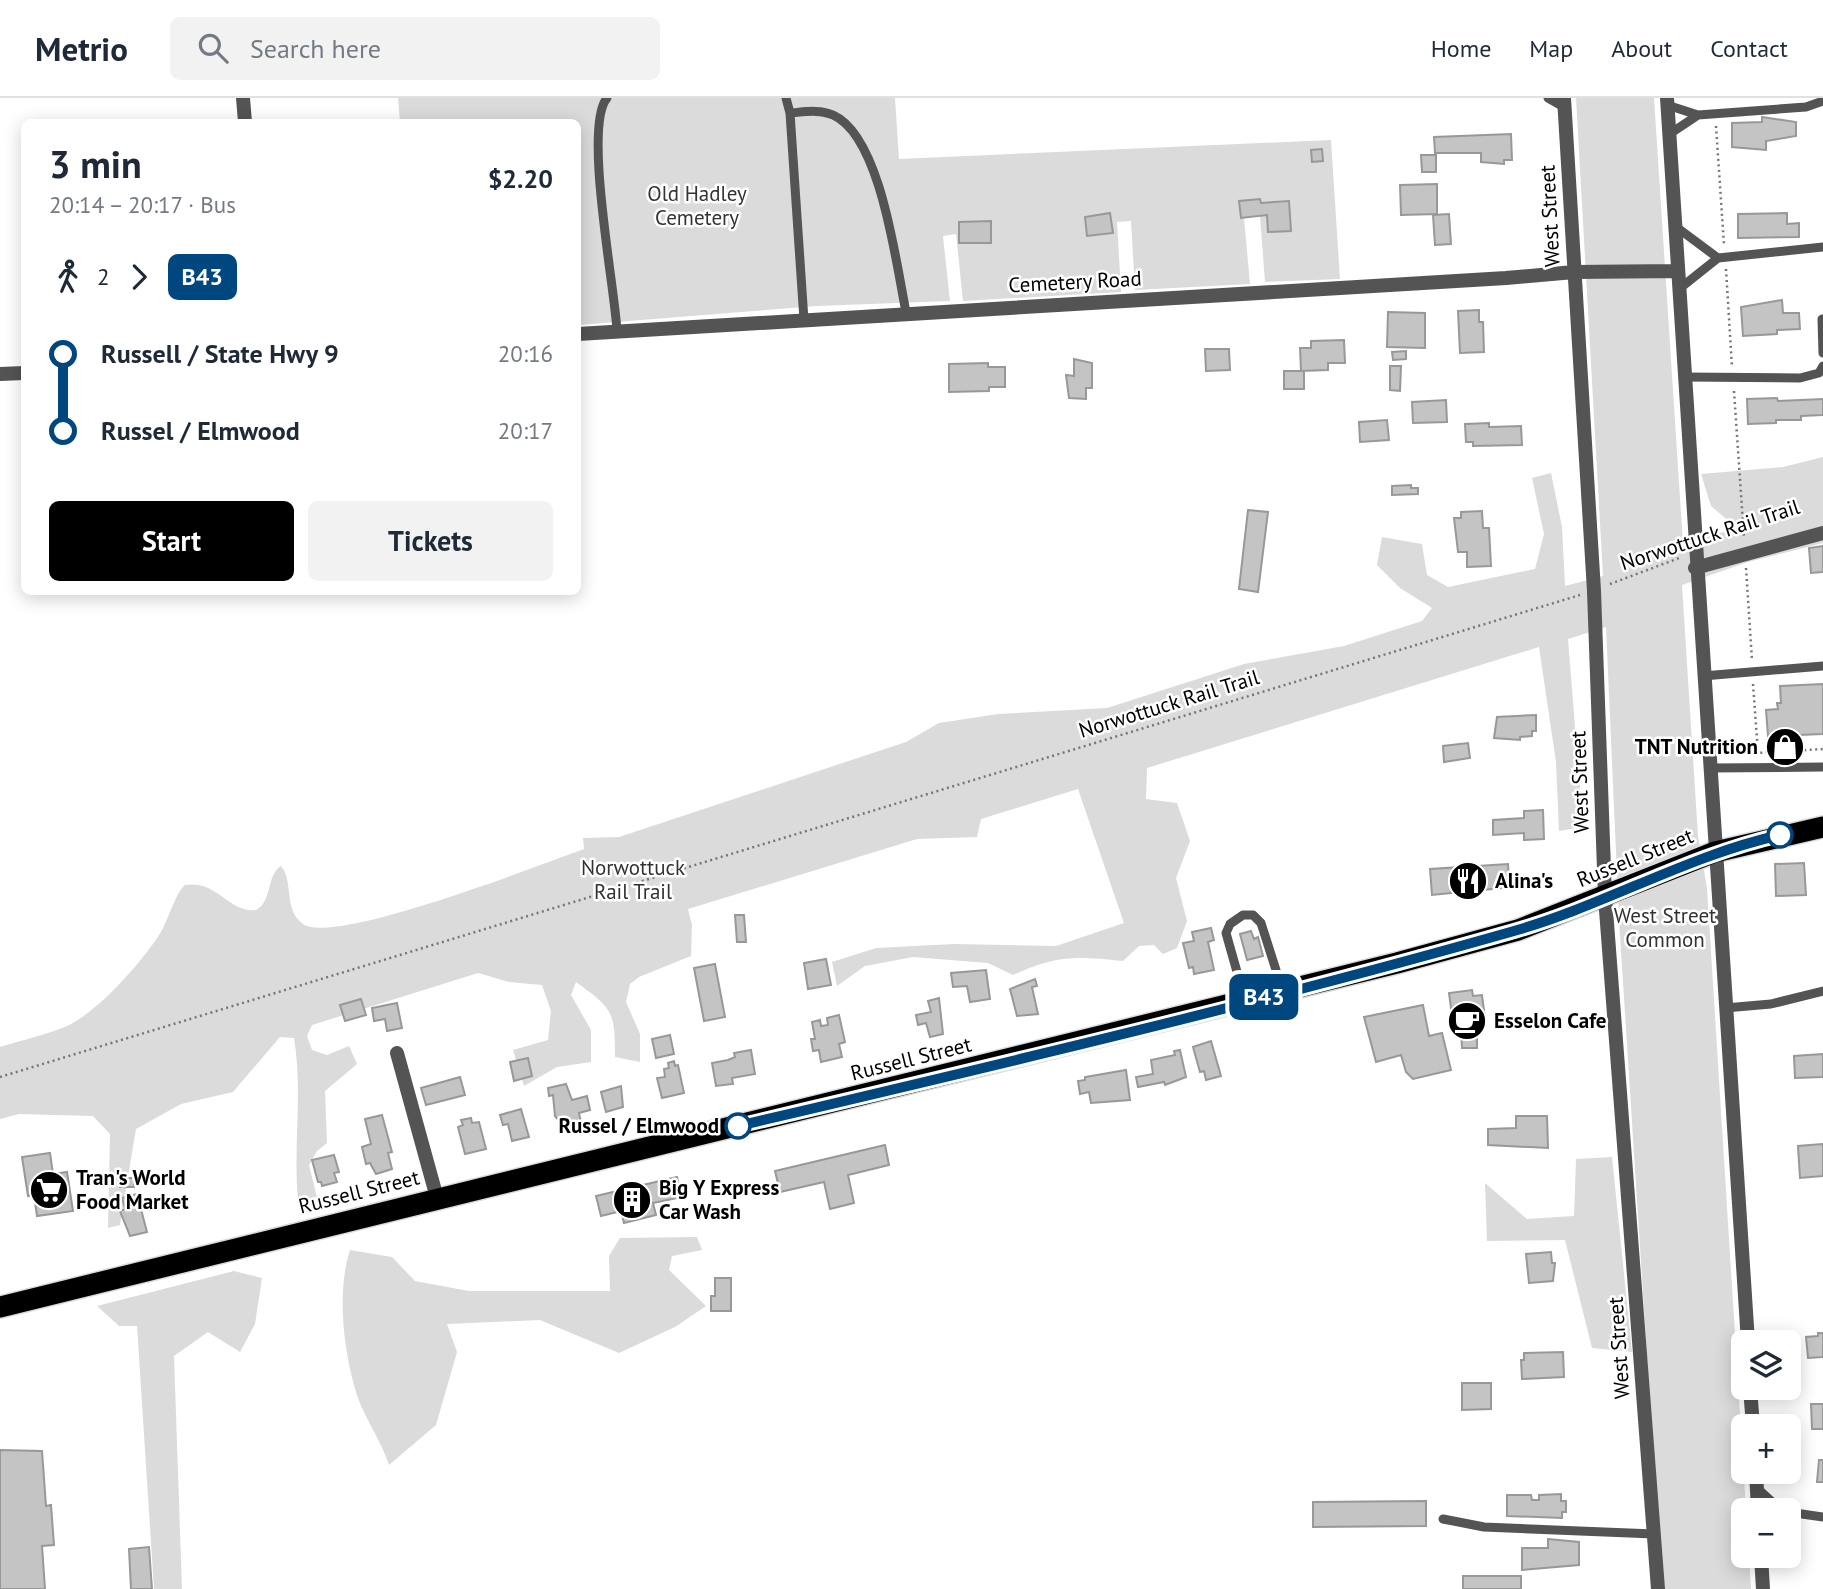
<!DOCTYPE html>
<html lang="en">
<head>
<meta charset="utf-8">
<style>
  :root { --surface:#fff; --page:#f2f2f3; --text:#1f2937; --muted:#747a83; --line:#e0e1e3; --accent:#000 }
  body { margin:0; font-family:"PT Sans",sans-serif; background:var(--page); color:var(--text); height:100vh; display:flex; flex-direction:column; font-size:26px; white-space:nowrap }
  * { box-sizing:border-box; margin:0 }
  p { font-size:23px; color:var(--muted) }
  .icon { flex:none; width:38px; height:38px; fill:none; stroke:currentColor; stroke-width:2; stroke-linecap:round; stroke-linejoin:round }
  .map { position:relative; flex:1; overflow:hidden }
  .sheet { position:absolute; left:21px; top:21px; width:560px; height:476px; display:flex; flex-direction:column; background:var(--surface); border-radius:10px; box-shadow:0 4px 18px #0003 }
  .sheet>* { flex:none }
  .badge { padding:0 14px; border-radius:10px; font-size:24px; line-height:46px }
  .tools { position:absolute; left:1731px; top:1232px; display:grid; gap:14px }
  .tools a { display:grid; place-items:center; width:70px; height:70px; border-radius:10px; background:var(--surface); box-shadow:0 4px 18px #0003; font-size:35px }
  .map>.badge { position:absolute; translate:-50% -50%; box-shadow:0 0 0 4px #fff }
  .legs { display:flex; align-items:center; gap:10px; height:77px; padding:0 28px; font-size:23px }
  .legs p { margin-inline-start:auto }
  .head { display:flex; align-items:center; justify-content:space-between; height:119px; padding:0 28px }
  h1 { font-size:38px; font-weight:700; line-height:52px }
  .action { display:flex; gap:14px; margin-top:auto; padding:14px 28px }
  .action a { flex:1; height:80px; border-radius:10px; background:var(--accent); color:#fff; font-size:28px; font-weight:700; line-height:80px; text-align:center }
  .action a+a { background:var(--page); color:var(--text) }
  ul { padding:0 28px; list-style:none }
  li { display:flex; align-items:center; gap:24px; height:77px; font-size:26px }
  li i { display:grid; place-items:center; width:10px; height:100%; margin:0 9px; background:currentColor }
  li i::after { content:''; width:18px; height:18px; margin:-9px; border:5px solid; border-radius:50%; background:var(--surface) }
  li p { margin-inline-start:auto }
  li:first-child i { background:linear-gradient(#0000 50%,currentColor 0) }
  li:last-child i { background:linear-gradient(currentColor 50%,#0000 0) }
  header { display:flex; align-items:center; gap:42px; box-sizing:border-box; height:98px; padding:0 35px; background:var(--surface); border-bottom:2px solid var(--line) }
  header strong { font-size:33px }
  nav { display:flex; gap:38px; margin-inline-start:auto; font-size:24px }
  .search { width:490px; height:63px; background:var(--page); display:flex; align-items:center; gap:18px; box-sizing:border-box; padding:0 24px; border-radius:10px; color:var(--muted); font-size:26px }
  .map>svg:first-child { display:block }
</style>
</head>
<body>
<header>
<strong>Metrio</strong>
<div class="search"><svg class="icon" aria-label="search" viewBox="0 0 24 24"><circle cx="10" cy="10" r="6"/><path d="M15 15l6 6"/></svg>Search here</div>
<nav><a>Home</a><a>Map</a><a>About</a><a>Contact</a></nav>
</header>
<div class="map">
<svg width="1823" height="1491" viewBox="0 0 1823 1491">
  <rect width="100%" height="100%" fill="#fff"/>
  <!-- green -->
  <path fill="#dbdbdb" d="M398 0H895L899 61 1331 42 1340 181 1265 184 1260 118 1244 120 1250 186 1135 192 1131 123 1117 124 1121 194 963 203 956 136 943 138 950 203 817 208 578 227V24H400Z
    M1576 0H1654L1683 446 1737 430 1711 408 1701 376 1783 369 1823 359V445L1748 464 1682 487 1698 738 1707 790 1746 1412H1743V1458H1749L1751 1491H1662L1619 822 1606 529 1568 541 1583 729 1559 733 1556 664 1539 549 1147 670 1146 701 1177 705 1190 743 1176 780 1187 823 1177 850 1163 856 1154 847 1139 848 1123 863C1075 858 1057 857 1013 877L988 865 913 859 865 868 837 888 832 864 876 850 954 846 1056 848 1124 825 1078 691 981 721 977 739 917 741 688 811 692 827 691 858 639 879 630 886 626 904 640 936V964L615 959C615 913 613 911 576 884L571 897 591 932V964L557 969 524 988 513 952 548 942 551 913 542 887 509 884 478 875 312 927 307 938 312 952 327 957 349 948 357 966 325 993 327 1045 317 1053 309 1067 317 1099 298 1103C293 1048 303 994 294 940L280 939 233 994 181 1006 136 1031 120 1127 108 1130 110 1036 93 1018 19 1016 0 1021V949C22 942 46 937 67 928 98 914 143 863 161 834 168 822 176 794 185 787 218 782 228 815 256 812 273 803 266 777 281 768 294 783 283 812 303 826 333 848 542 766 584 751L583 740 619 739 906 644 939 625 998 616 1107 610 1244 566 1344 548 1422 523 1432 510 1400 490 1377 467 1382 439 1422 446 1427 477 1448 489 1535 471 1544 436 1532 380 1551 375 1562 429 1565 488 1603 478Z
    M1612 1059 1632 1254 1592 1250 1565 1142 1487 1143 1485 1085 1527 1121 1574 1118 1576 1061Z
    M697 1139 702 1152 672 1158 669 1172 706 1208 675 1229 619 1255 540 1222 447 1226 457 1254 436 1327 389 1367C380 1339 361 1316 354 1287 343 1247 337 1192 350 1152L392 1159 415 1183 469 1193H610L609 1158 620 1140Z
    M234 1173 262 1180 255 1226 240 1254 208 1234 174 1258 182 1491H154L137 1228H119L97 1208Z"/>
  <!-- building -->
  <path fill="#c4c4c4" stroke="#989898" stroke-width="2" d="M1762 19 1796 24V38L1766 43V52L1732 49V25L1762 24Z
    M1511 36 1512 62H1504V66L1481 64V55H1435L1434 39Z
    M1322 51 1323 63 1312 64 1311 52Z
    M1421 57H1436V74H1422Z
    M1437 86V116L1401 117 1400 87Z
    M1260 101 1261 105 1289 103 1291 133 1268 134 1267 117 1241 120 1239 103Z
    M1110 115 1113 135 1087 138 1085 119Z
    M1787 115V126L1799 125V139L1738 140V116Z
    M1449 116 1451 146 1435 147 1433 117Z
    M991 123V145H959V124Z
    M1782 202 1783 215H1799L1800 231 1777 232V236L1743 238 1741 209Z
    M1479 212V224H1483L1484 254 1460 255 1458 213Z
    M1388 214 1425 215V250L1387 249Z
    M1344 242 1345 265H1328V272L1301 273 1300 250H1311V243Z
    M1205 251H1229L1230 272 1206 273Z
    M1406 253V261L1393 262 1392 254Z
    M1074 261 1092 265V290H1086V301L1069 300 1066 277 1074 278Z
    M988 265V269H1005V289H989V293L949 294V266Z
    M1390 268H1401L1400 293 1390 292Z
    M1284 273H1304V291H1284Z
    M1777 300 1778 303 1823 301V317L1801 318V322H1776V325L1748 326 1747 301Z
    M1446 302 1447 324 1413 325 1412 304Z
    M1387 322 1389 342 1360 344 1359 324Z
    M1489 325V329L1521 328 1522 347 1473 348V344H1466L1465 326Z
    M1411 387V390H1418V396L1392 397V388Z
    M1248 412 1268 414 1258 494 1239 491Z
    M1482 413 1483 430H1489L1491 468 1467 469V454H1458L1454 420H1461V414Z
    M1823 448V474L1811 475 1809 450Z
    M1823 586V636L1799 637 1800 649 1769 651 1766 612 1778 611 1777 605H1781L1780 588Z
    M1536 617V633H1532V638L1520 639V642L1494 640 1497 619Z
    M1468 645 1470 660 1444 664 1443 648Z
    M1543 712 1544 741 1524 742V735L1493 737V722L1524 720V713Z
    M1804 765 1806 797 1776 798 1775 766Z
    M1508 766 1509 782H1502V790L1432 797 1430 771Z
    M735 817H744L746 844H737Z
    M1211 830 1214 842 1208 844 1214 872 1194 876 1193 869 1189 870 1183 845 1194 843 1192 834Z
    M1251 833 1254 841 1258 839 1263 858 1247 862 1240 836Z
    M826 861 831 887 808 891 804 865Z
    M715 866 725 919 704 923 694 870Z
    M986 872 990 901 970 904 967 888 953 889 951 875Z
    M1035 881 1037 888 1032 889 1038 916 1017 918 1010 891Z
    M1472 892 1473 898 1482 897 1485 920H1481L1482 926 1477 927V950H1462L1461 931 1454 932 1449 895Z
    M939 900 943 936 930 939 926 925 918 927 916 917 931 914 928 903Z
    M361 901 366 917 345 923 340 907Z
    M397 905 402 930 387 933 385 921 374 923 372 910Z
    M1423 907 1429 938 1442 935 1451 972 1413 981 1406 974 1401 957 1376 964 1364 919Z
    M839 917 845 944 839 946 842 959 821 964 819 952 813 953 811 941H815L812 924 820 922 821 928 828 927 827 920Z
    M670 937 674 956 656 960 652 941Z
    M1211 943 1221 978 1206 982 1204 973 1200 974 1193 949Z
    M751 952 755 976 732 980 733 986 716 988 712 965 728 962 735 959 734 955Z
    M1180 952 1186 979 1165 987 1164 984 1138 989 1136 979 1153 976 1151 962 1175 957 1174 953Z
    M1823 956V979L1795 980 1794 958Z
    M528 960 532 978 514 983 510 964Z
    M674 963 675 968 678 967 684 995 662 1000 657 980 665 979 664 971 669 970 668 965Z
    M1126 972 1130 1002 1091 1005 1089 994 1080 996 1078 983 1085 982V979Z
    M460 979 465 997 426 1007 421 990Z
    M566 986 572 1002 587 998 590 1012 579 1015 581 1025 564 1029 555 1018 553 997 549 998 548 990Z
    M621 988 623 1009 606 1014 601 994Z
    M521 1011 529 1039 512 1043 508 1026 503 1027 500 1017Z
    M382 1017 392 1054 388 1055 392 1071 376 1076 370 1065 366 1066 362 1049 371 1046 365 1021Z
    M1516 1018H1547L1548 1050 1488 1047V1031L1516 1030Z
    M471 1020 472 1025 479 1024 486 1051 465 1056 458 1029 463 1027 461 1022Z
    M1823 1046V1078L1800 1080 1798 1048Z
    M885 1047 889 1067 848 1077 854 1105 830 1111 824 1084 780 1094 775 1073Z
    M50 1055 53 1076 67 1074 73 1113 37 1118 34 1097 28 1098 22 1059Z
    M334 1057 339 1074 334 1075 337 1084 322 1088 321 1084H318L312 1062Z
    M677 1079 682 1099 653 1105 656 1117 624 1125 621 1113 601 1118 596 1098Z
    M120 1080H134V1089H120Z
    M137 1096 147 1134 130 1138 120 1113 125 1111 122 1100Z
    M1551 1154 1552 1165H1555L1553 1183 1529 1185 1526 1156Z
    M715 1180H731V1213H711V1198H715Z
    M1818 1235H1823V1259L1808 1260 1806 1239 1818 1238Z
    M1563 1254 1564 1279 1522 1281 1521 1262H1524V1255Z
    M1462 1285H1491V1311L1462 1312Z
    M1811 1306H1823V1331H1812Z
    M0 1352 42 1353 46 1408 51 1407 54 1447 42 1448 45 1491H0Z
    M1819 1362H1823V1384H1817Z
    M1561 1396V1403H1566V1414H1562V1420L1507 1418V1397H1531L1532 1402H1539V1397Z
    M1426 1403V1428L1313 1429V1404Z
    M1548 1441 1579 1444V1467L1522 1472V1450H1548Z
    M149 1449 152 1491H131L129 1451Z
    M1463 1478H1521V1491H1463Z"/>
  <g fill="none" stroke-linecap="round" stroke-linejoin="round">
    <!-- highway casing -->
    <g stroke="#dbdbdb" stroke-width="24">
      <path id="highway" d="M0 1209 1397 865 1518 832 1715 754 1823 729"/>
    </g>
    <!-- path -->
    <path stroke="#767676" stroke-width="2.5" stroke-dasharray="2 3.5" stroke-linecap="butt" d="M1716 28 1724 147
      M1726 171 1732 269
      M1734 293 1744 440
      M1746 470 1752 562
      M1610 486 1682 459
      M1753 586 1758 655 1823 651
      M0 979 1580 497"/>
    <!-- lane -->
    <path stroke="#545454" stroke-width="9" d="M607 0C583 28 615 190 617 233
      M786 0 790 15 804 222
      M1548 0 1564 9
      M1667 7 1698 17 1806 9 1823 3
      M790 15C804 14 820 11 833 17 881 38 896 166 906 214
      M1668 37 1698 17
      M1675 128 1718 160
      M1679 191 1718 160 1823 149
      M1822 221 1823 255
      M1683 279 1800 280 1819 275 1823 268
      M1703 578 1823 568
      M1709 670 1823 669
      M1245 902 1226 835 1230 826 1243 817H1253L1261 825 1283 894
      M1725 910 1771 906 1823 893
      M1757 1390 1781 1412
      M1788 1414 1823 1419
      M1443 1421 1484 1429 1654 1436"/>
    <!-- street -->
    <path stroke="#545454" stroke-width="14" d="M243 0 245 24
      M1564 0 1594 493 1605 799 1658 1491
      M1667 0 1748 1244
      M578 236 1506 180 1574 174 1678 173
      M0 276 24 275
      M1695 470 1823 435
      M397 955 437 1100
      M1750 1290 1753 1328
      M1756 1374 1758 1412
      M1761 1458 1763 1491"/>
    <!-- highway -->
    <use href="#highway" stroke="#000" stroke-width="21"/>
  </g>
  <g fill="none" stroke-linecap="round" stroke-linejoin="round">
    <!-- line-1 casing -->
    <g stroke="#fff" stroke-width="16">
      <path id="line-1" d="M738 1028C997 967 1258 906 1514 833 1605 807 1687 758 1780 737"/>
    </g>
    <!-- line-1 -->
    <use href="#line-1" stroke="#00467f" stroke-width="10"/>
  </g>
  <!-- icons -->
  <defs>
    <g id="shop-disc" transform="scale(2.0125)"><circle r="9.5" fill="#000" stroke="#fff"/><path d="M-5-2.5h2.3a2.7 3.5 0 0 1 5.4 0H5L5.5 6h-11ZM-1.5-2.5h3a1.5 2.3 0 0 0-3 0Z" fill="#fff"/></g>
    <g id="restaurant-disc" transform="scale(2.0125)"><circle r="9.5" fill="#000" stroke="#fff"/><path d="M-5-6h1v4h1v-4h1v4h1v-4h1v5L-1.5 .5V6h-2V.5L-5-1ZM5-6V6H3V1.5H1.5Q1.5-4 5-6Z" fill="#fff"/></g>
    <g id="cafe-disc" transform="scale(2.0125)"><circle r="9.5" fill="#000" stroke="#fff"/><path d="M-5.5-4.5H6V0H3Q3 3.5 0 3.5H-2.5Q-5.5 3.5-5.5 0ZM3-3.2v2h1.7v-2ZM-6 4.5H4V6H-6Z" fill="#fff"/></g>
    <g id="supermarket-disc" transform="scale(2.0125)"><circle r="9.5" fill="#000" stroke="#fff"/><path d="M-6-5.5h2.5l.6 2H6L4.5 2H-2.5L-4.4-4H-6ZM-1.5 3.2a1.3 1.3 0 1 0 .1 0ZM3 3.2a1.3 1.3 0 1 0 .1 0Z" fill="#fff"/></g>
    <g id="building-disc" transform="scale(2.0125)"><circle r="9.5" fill="#000" stroke="#fff"/><path d="M-4-6H4V6H1V3H-1V6H-4ZM-2.5-4.3h1.7v1.8h-1.7ZM.8-4.3h1.7v1.8H.8ZM-2.5-1h1.7V.8h-1.7ZM.8-1h1.7V.8H.8Z" fill="#fff"/></g>
  </defs>
  <g fill-rule="evenodd">
    <use href="#shop-disc" x="1785" y="649"/>
    <use href="#restaurant-disc" x="1468" y="783"/>
    <use href="#cafe-disc" x="1467" y="923"/>
    <use href="#supermarket-disc" x="49" y="1092"/>
    <use href="#building-disc" x="632" y="1102"/>
  </g>
  <!-- markers -->
  <g fill="#fff" stroke="#00467f" stroke-width="3.5">
    <circle cx="1780" cy="737" r="12"/>
    <circle cx="738" cy="1028" r="12"/>
  </g>
  <g text-anchor="middle" stroke-width="5" stroke-linejoin="round" paint-order="stroke">
    <!-- park labels -->
    <g font-size="21" fill="#323232" stroke="#fff">
      <text x="697" y="103">Old Hadley<tspan x="697" dy="24">Cemetery</tspan></text>
      <text x="633" y="777">Norwottuck<tspan x="633" dy="24">Rail Trail</tspan></text>
      <text x="1665" y="825">West Street<tspan x="1665" dy="24">Common</tspan></text>
    </g>
    <!-- street labels -->
    <g font-size="21" fill="#000" stroke="#fff">
      <text transform="translate(1550 118) rotate(-93)" y="7">West Street</text>
      <text transform="translate(1075 184) rotate(-3)" y="7">Cemetery Road</text>
      <text transform="translate(1710 437) rotate(-18)" y="7">Norwottuck Rail Trail</text>
      <text transform="translate(1169 606) rotate(-17)" y="7">Norwottuck Rail Trail</text>
      <text transform="translate(1580 684) rotate(-92)" y="7">West Street</text>
      <text transform="translate(1635 760) rotate(-22)" y="7">Russell Street</text>
      <text transform="translate(911 961) rotate(-14)" y="7">Russell Street</text>
      <text transform="translate(359 1094) rotate(-14)" y="7">Russell Street</text>
      <text transform="translate(1619 1250) rotate(-94)" y="7">West Street</text>
    </g>
    <!-- poi labels -->
    <g font-size="21" font-weight="bold" fill="#000" stroke="#fff" text-anchor="start">
      <text x="1758" y="656" text-anchor="end">TNT Nutrition</text>
      <text x="1495" y="790">Alina's</text>
      <text x="1494" y="930">Esselon Cafe</text>
      <text x="76" y="1087">Tran's World<tspan x="76" dy="24">Food Market</tspan></text>
      <text x="659" y="1097">Big Y Express<tspan x="659" dy="24">Car Wash</tspan></text>
    </g>
    <!-- stop labels -->
    <g font-size="21" font-weight="bold" fill="#000" stroke="#fff" text-anchor="end">
      <text x="719" y="1035">Russel / Elmwood</text>
    </g>
  </g>
</svg>
<div class="tools">
<a><svg class="icon" aria-label="layers" viewBox="0 0 24 24"><path d="M12 4l9 5-9 5-9-5zM3 14l9 5 9-5"/></svg></a>
<a>+</a>
<a>−</a>
</div>
<b class="badge" style="left:1264px;top:899px;background:#00467f;color:#fff">B43</b>
<section class="sheet">
<div class="head"><div><h1>3 min</h1><p>20:14 – 20:17 · Bus</p></div><b>$2.20</b></div>
<div class="legs"><svg class="icon" aria-label="walk" viewBox="0 0 24 24"><circle cx="13" cy="4" r="2"/><path d="M13 8l-2 6 4 7M11 14l-3 7M7 12l3-4h3l4 4"/></svg>2<svg class="icon" aria-label="forward" viewBox="0 0 24 24"><path d="M9 5l7 7-7 7"/></svg><b class="badge" style="background:#00467f;color:#fff">B43</b></div>
<ul>
<li><i style="color:#00467f"></i><b>Russell / State Hwy 9</b><p>20:16</p></li>
<li><i style="color:#00467f"></i><b>Russel / Elmwood</b><p>20:17</p></li>
</ul>
<div class="action"><a>Start</a><a>Tickets</a></div>
</section>
</div>
</body>
</html>
